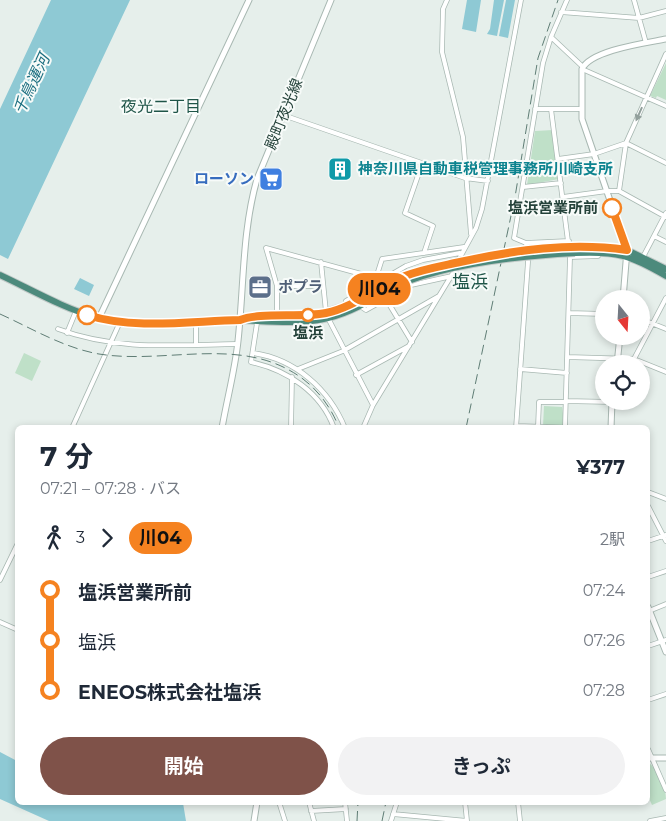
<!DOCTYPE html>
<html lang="ja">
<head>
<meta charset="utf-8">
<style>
  :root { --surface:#fff; --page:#f2f2f3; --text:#1f2937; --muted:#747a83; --accent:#7f5249 }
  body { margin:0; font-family:Montserrat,"Noto Sans JP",sans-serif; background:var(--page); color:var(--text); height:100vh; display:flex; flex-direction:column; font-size:19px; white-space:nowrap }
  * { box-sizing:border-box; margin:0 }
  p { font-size:16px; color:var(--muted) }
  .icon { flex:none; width:28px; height:28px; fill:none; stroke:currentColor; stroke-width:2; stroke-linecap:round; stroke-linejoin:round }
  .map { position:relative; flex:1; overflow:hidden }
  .panel { position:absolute; left:15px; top:425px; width:635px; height:380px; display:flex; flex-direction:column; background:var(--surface); border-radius:8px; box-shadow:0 2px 8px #0003 }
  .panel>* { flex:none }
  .badge { padding:0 10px; border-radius:16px; font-size:18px; line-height:32px }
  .needle { width:32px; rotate:162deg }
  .tools { position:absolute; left:595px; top:290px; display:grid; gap:10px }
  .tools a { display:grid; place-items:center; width:55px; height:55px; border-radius:50%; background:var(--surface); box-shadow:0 2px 8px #0003; font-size:25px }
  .map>.badge { position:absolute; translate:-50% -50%; box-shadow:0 0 0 2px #fff }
  .legs { display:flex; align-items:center; gap:8px; height:55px; padding:0 25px; font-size:16px }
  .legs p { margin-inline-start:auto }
  .head { display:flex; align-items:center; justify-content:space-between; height:85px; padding:0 25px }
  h1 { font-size:28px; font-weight:700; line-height:38px }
  .primary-button { display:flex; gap:10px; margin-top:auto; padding:10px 25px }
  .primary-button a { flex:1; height:58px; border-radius:30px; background:var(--accent); color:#fff; font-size:20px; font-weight:700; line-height:58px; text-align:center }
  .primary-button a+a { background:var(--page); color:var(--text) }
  ul { padding:0 25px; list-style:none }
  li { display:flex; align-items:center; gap:18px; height:50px; font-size:19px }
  li i { display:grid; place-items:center; width:8px; height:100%; margin:0 6px; background:currentColor }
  li i::after { content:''; width:12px; height:12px; margin:-6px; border:4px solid; border-radius:50%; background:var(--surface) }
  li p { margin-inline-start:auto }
  li:first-child i { background:linear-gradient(#0000 50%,currentColor 0) }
  li:last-child i { background:linear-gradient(currentColor 50%,#0000 0) }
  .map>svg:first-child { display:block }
</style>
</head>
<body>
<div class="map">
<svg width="666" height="821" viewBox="0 0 666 821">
  <rect width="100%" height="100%" fill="#e6efeb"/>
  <!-- green -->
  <path fill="#bfe0c8" d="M666 63V100L657 96 656 98 650 96Z
    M553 130 559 179 527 185 535 131Z
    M24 353 41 361 32 381 15 373Z
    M562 404 564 424 562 426H543L544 406 562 407Z
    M648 762C657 769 666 787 666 799L652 805 648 796Z"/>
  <!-- water -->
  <path fill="#8ec9d4" d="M51 0H130L8 259 0 255V109Z
    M467 0H481L476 32 462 29Z
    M494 0H504L497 36 487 34 490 29Z
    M506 0H515L508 38 499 36Z
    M80 278 94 285 89 296 74 289Z
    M0 752 17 761 18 802 183 803 186 821H49L0 799Z"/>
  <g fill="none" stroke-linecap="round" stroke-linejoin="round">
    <!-- minor casing -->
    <g stroke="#a8b8b2" stroke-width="5.5">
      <path id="minor" d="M447 0 443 9 442 52 463 137 471 234
        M634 0 646 43
        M561 12 639 18 666 11
        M551 37 583 67
        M582 69 666 106
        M535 109H582
        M551 109 570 257 565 427
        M283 115 465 178 488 181
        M558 159 594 154 626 143 666 163
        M422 164 405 213 433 226 424 253
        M523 187 561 183
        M619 191 626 143 666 54
        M563 197 607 191H619L666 217
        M654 236 666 242
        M526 243 569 241
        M570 257 598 256
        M643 257 666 213
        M458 261 476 228 482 209 521 0
        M321 262 326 312
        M376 278 382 259 464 247
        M277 286H323
        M386 299 412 342
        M346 301 406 266 423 260 460 253
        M360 306 366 310 411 285 452 276
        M569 313 604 314
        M277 317V286L266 248 376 278 377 281
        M328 318 373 405
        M641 319 666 329
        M196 321V344
        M257 323 251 362C287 370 321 392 334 428
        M58 329C117 351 175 345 237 344
        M67 333 76 311
        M253 353C295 359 329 389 345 428
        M567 357 634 359 666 372
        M634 359 666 298
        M298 369 343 351 439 296
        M520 369 567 373
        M356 375 409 346
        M566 401 612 402
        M517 426 576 428
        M538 427 539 402H566
        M72 428 120 322
        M291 428 292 377
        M363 428 373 405 456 268
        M516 428 528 262 526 243 514 238 543 63 551 37 567 0
        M648 492 666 499
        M648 506 666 541
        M648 541 666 535
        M648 577 666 571
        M0 580 18 543
        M649 611 666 604
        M0 622 18 630
        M648 646 666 640
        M648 700 666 694
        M648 749 666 790
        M279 802 285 821
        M309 802 314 821
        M345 802 347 821
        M518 802 520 821
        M311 811 346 809
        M393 814 467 821 465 802
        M391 821 397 802
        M650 821 666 818"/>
    </g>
    <!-- tertiary casing -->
    <g stroke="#a8b8b2" stroke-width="7">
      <path id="tertiary" d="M623 299 627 250 582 119V69C591 50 646 43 666 39
        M99 318 249 0
        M617 364 620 336
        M222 428C227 399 235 370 238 341 244 286 242 232 257 179L331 0
        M611 428 612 401
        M648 607 666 652
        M648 758H666
        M254 821 257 802"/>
    </g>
    <!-- trunk casing -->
    <g stroke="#c2cac8" stroke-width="8">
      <path id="trunk" d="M575 247 627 250 666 269
        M575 253C617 251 630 255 666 276
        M0 275C32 290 63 308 97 318 142 330 192 318 237 320 268 321 298 325 328 318 349 313 368 302 386 291
        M240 320C256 313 276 318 294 317 328 315 355 303 384 286"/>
    </g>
    <!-- minor -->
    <use href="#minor" stroke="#fff" stroke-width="4"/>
    <!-- tertiary -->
    <use href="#tertiary" stroke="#fff" stroke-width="5"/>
    <!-- trunk -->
    <use href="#trunk" stroke="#4c8a7c" stroke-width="6"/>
    <!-- rail -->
    <path stroke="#5f7d75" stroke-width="1" stroke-dasharray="10 5" stroke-linecap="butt" d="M0 314C31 328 64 348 99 354 167 365 243 334 303 379 319 391 332 409 339 428
      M466 428 515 197 538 58 558 0
      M357 821 358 802
      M382 821 386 802"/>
    <!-- minor-bridge casing -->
    <g stroke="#a8b8b2" stroke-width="5.5" stroke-linecap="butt">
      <path id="minor-bridge" d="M377 281 379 284"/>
    </g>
    <!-- trunk-bridge casing -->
    <g stroke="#c2cac8" stroke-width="8" stroke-linecap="butt">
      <path id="trunk-bridge" d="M384 286C442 257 512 251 575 247
        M386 291C437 264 518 256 575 253"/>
    </g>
    <!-- minor-bridge -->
    <use href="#minor-bridge" stroke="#fff" stroke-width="4"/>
    <!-- trunk-bridge -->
    <use href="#trunk-bridge" stroke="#4c8a7c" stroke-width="6"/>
  </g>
  <!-- one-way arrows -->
  <defs><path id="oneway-solid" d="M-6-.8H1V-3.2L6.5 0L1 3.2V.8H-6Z" transform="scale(1.25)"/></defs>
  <use fill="#92a09c" href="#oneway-solid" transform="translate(639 114) rotate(114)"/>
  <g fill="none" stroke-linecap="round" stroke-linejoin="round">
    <!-- line-1 casing -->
    <g stroke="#fff" stroke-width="11">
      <path id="line-1" d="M87 315C135 330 191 321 240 320 259 312 301 318 326 313 355 307 378 286 405 276 423 269 442 266 460 262 515 250 571 242 627 250L612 208"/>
    </g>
    <!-- line-1 -->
    <use href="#line-1" stroke="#f58220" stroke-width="8"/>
  </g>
  <!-- icons -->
  <defs>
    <g id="building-square" transform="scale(1.25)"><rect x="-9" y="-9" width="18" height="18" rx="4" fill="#0f9aa8" stroke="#f7fbf9"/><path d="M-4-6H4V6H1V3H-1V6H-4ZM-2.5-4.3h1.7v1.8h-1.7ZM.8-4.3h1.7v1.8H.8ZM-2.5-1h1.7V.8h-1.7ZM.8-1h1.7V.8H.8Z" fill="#fff"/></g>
    <g id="supermarket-square" transform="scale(1.25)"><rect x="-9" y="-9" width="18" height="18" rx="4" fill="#3f7fe0" stroke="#f7fbf9"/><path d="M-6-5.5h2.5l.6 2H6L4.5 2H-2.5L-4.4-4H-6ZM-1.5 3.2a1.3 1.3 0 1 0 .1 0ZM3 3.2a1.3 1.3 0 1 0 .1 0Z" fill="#fff"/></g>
    <g id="office-square" transform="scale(1.25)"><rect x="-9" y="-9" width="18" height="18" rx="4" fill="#5c6f8a" stroke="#f7fbf9"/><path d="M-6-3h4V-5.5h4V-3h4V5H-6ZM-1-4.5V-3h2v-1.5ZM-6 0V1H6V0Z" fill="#fff"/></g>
  </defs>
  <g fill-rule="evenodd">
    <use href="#building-square" x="340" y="169"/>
    <use href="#supermarket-square" x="271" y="179"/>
    <use href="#office-square" x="260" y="287"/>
  </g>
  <!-- markers -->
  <g fill="#fff" stroke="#f58220" stroke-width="2.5">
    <circle cx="612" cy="208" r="9"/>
    <circle cx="87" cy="315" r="9"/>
    <circle cx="308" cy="315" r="6"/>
  </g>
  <g text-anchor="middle" stroke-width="4" stroke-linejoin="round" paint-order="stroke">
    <!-- street labels -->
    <g font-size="15" fill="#24423a" stroke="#f7fbf9">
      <text transform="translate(284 114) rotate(-68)" y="5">殿町夜光線</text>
    </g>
    <!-- culture labels -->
    <g font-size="15" font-weight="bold" fill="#0d838f" stroke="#f7fbf9" text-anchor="start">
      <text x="358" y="174">神奈川県自動車税管理事務所川崎支所</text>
    </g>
    <!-- shop labels -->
    <g font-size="15" font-weight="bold" fill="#366cbe" stroke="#f7fbf9" text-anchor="end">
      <text x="254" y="184">ローソン</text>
    </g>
    <!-- stop labels -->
    <g font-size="15" font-weight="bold" fill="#24423a" stroke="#f7fbf9" text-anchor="end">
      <text x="598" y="213">塩浜営業所前</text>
      <text x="308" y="338" text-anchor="middle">塩浜</text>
    </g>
    <!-- service labels -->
    <g font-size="15" font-weight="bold" fill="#4e5e75" stroke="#f7fbf9" text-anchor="start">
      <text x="278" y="292">ポプラ</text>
    </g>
    <!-- water labels -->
    <g font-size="16" font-style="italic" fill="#1c6f80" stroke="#f7fbf9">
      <text transform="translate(31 84) rotate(-65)" y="6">千鳥運河</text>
    </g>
    <!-- neighbourhood labels -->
    <g font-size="16" fill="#1f5548" stroke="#f7fbf9">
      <text x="161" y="112">夜光二丁目</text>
    </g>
    <!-- quarter labels -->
    <g font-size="18" fill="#1f5548" stroke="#f7fbf9">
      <text x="470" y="288">塩浜</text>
    </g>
  </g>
</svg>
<div class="tools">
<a><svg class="needle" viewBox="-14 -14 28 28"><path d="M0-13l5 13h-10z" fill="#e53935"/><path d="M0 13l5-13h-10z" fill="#747a83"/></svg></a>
<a><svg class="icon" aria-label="locate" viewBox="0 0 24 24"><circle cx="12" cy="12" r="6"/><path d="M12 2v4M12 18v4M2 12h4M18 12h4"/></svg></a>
</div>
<b class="badge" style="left:379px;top:289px;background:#f58220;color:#111">川04</b>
<section class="panel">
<div class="head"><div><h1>7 分</h1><p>07:21 – 07:28 · バス</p></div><b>¥377</b></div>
<div class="legs"><svg class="icon" aria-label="walk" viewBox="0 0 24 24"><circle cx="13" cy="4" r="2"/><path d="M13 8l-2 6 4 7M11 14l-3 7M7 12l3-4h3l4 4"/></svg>3<svg class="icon" aria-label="forward" viewBox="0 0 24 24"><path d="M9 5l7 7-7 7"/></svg><b class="badge" style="background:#f58220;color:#111">川04</b><p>2駅</p></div>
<ul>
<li><i style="color:#f58220"></i><b>塩浜営業所前</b><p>07:24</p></li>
<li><i style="color:#f58220"></i><span>塩浜</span><p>07:26</p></li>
<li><i style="color:#f58220"></i><b>ENEOS株式会社塩浜</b><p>07:28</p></li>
</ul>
<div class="primary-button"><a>開始</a><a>きっぷ</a></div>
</section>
</div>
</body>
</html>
